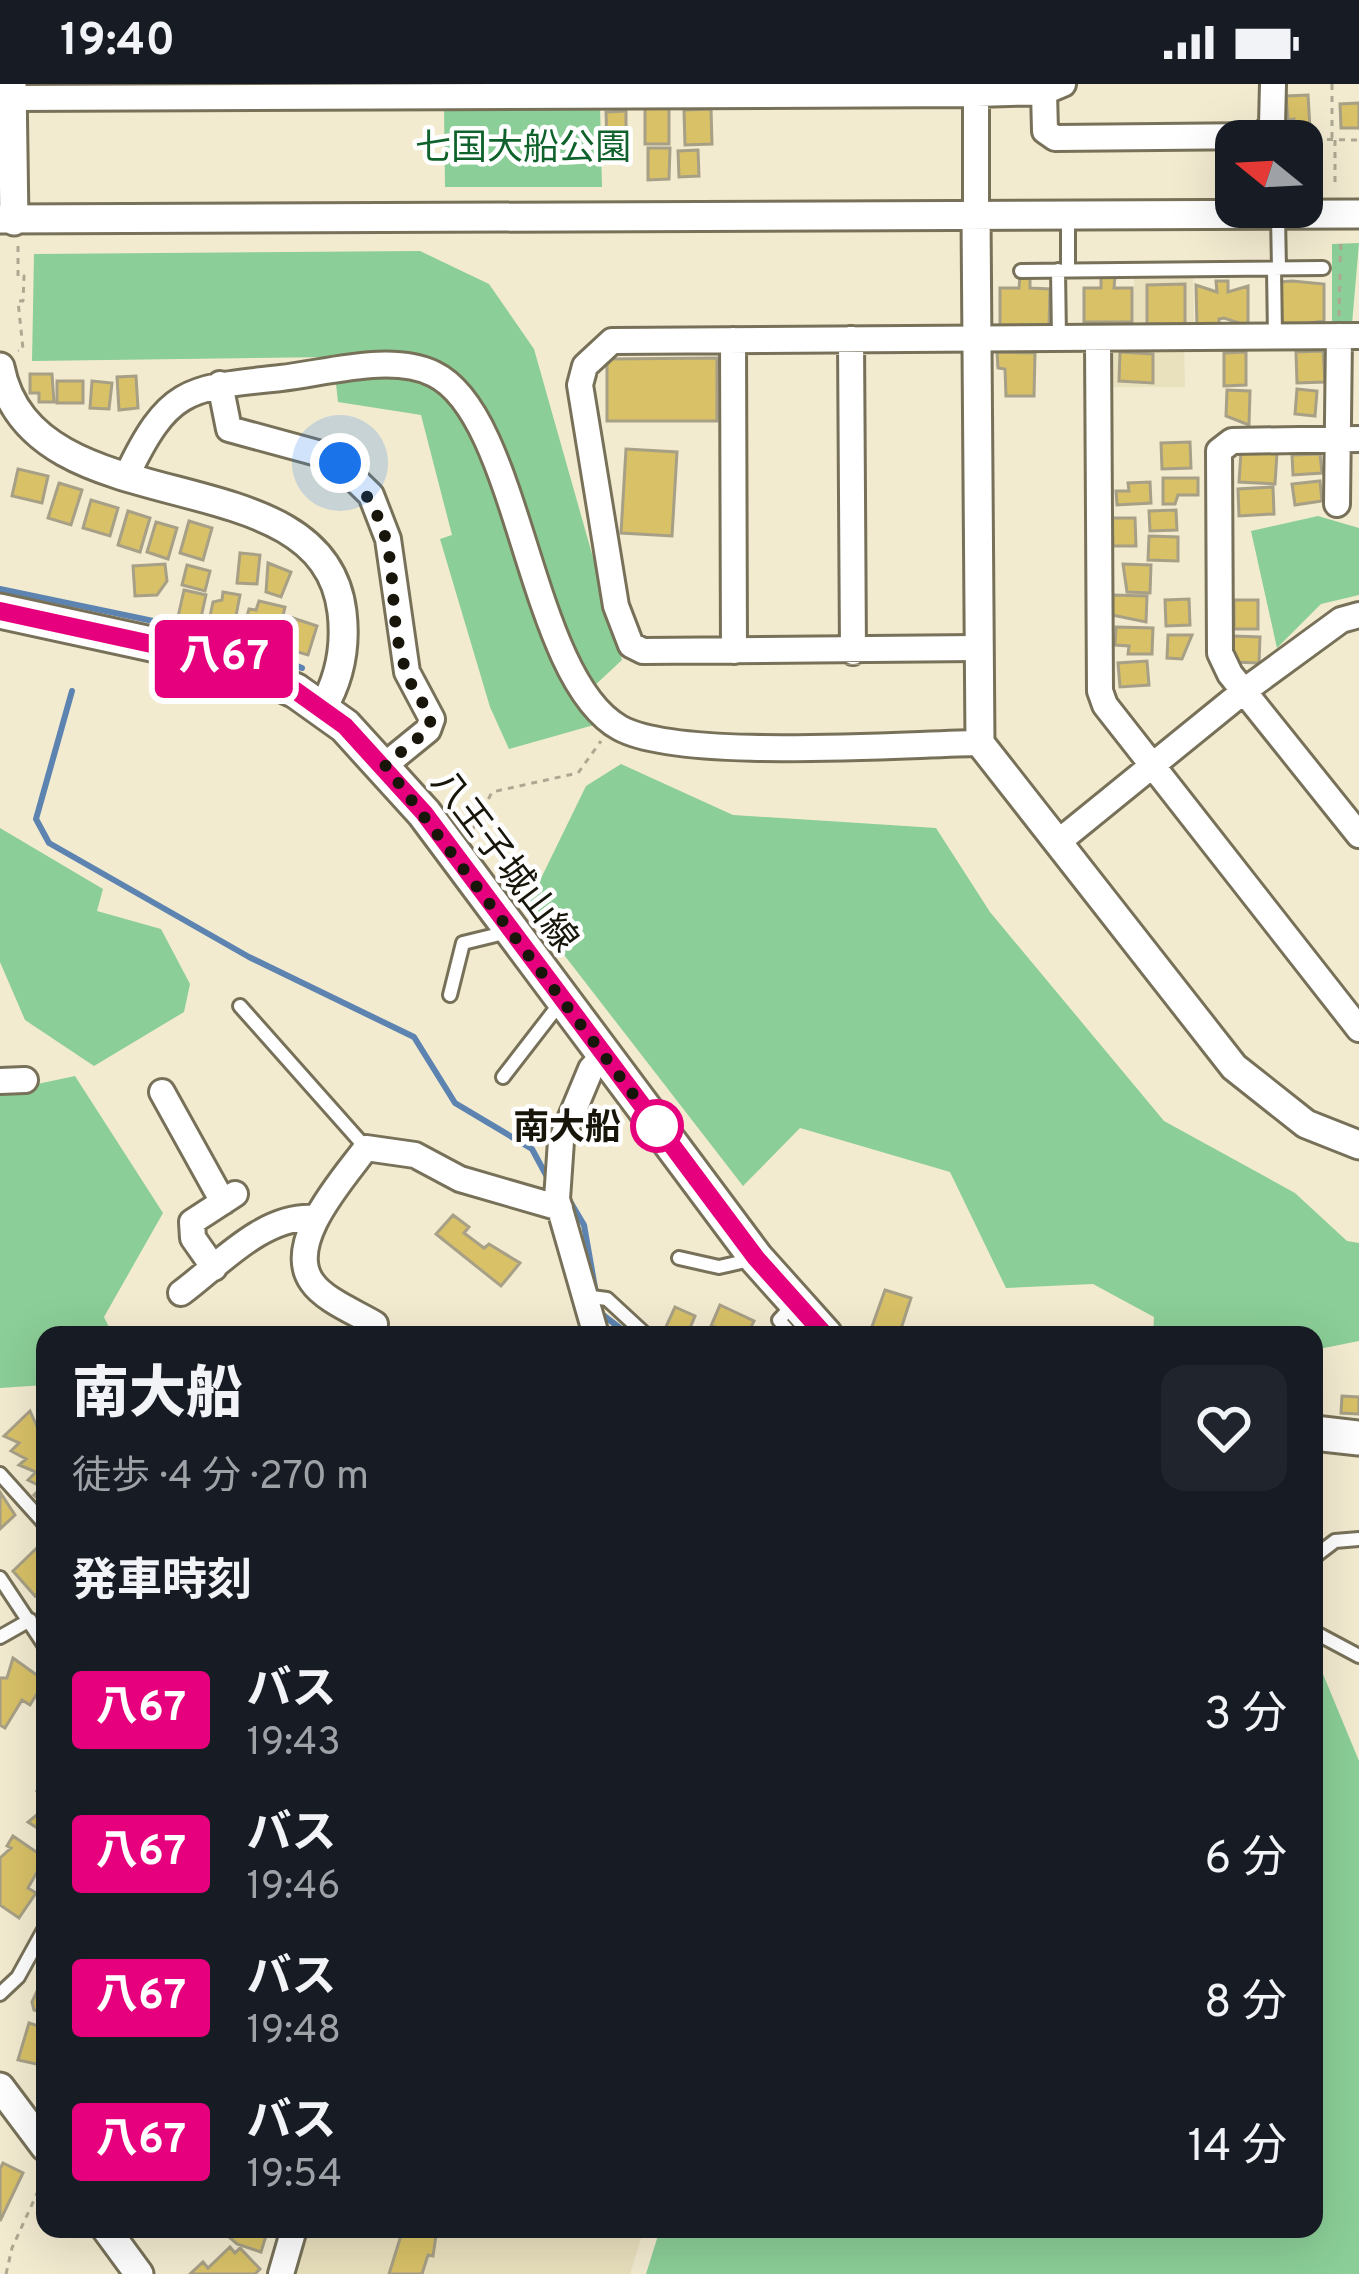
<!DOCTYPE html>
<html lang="ja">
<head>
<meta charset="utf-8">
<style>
  :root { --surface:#171b24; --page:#20242c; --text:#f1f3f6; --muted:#9ea1a6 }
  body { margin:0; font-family:Overpass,"Noto Sans JP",sans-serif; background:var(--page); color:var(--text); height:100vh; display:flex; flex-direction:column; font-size:45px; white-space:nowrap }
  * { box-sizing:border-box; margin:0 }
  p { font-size:39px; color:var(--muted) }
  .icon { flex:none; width:66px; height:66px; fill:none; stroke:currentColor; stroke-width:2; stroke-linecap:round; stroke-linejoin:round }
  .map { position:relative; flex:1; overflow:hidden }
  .drawer { position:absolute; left:36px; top:1242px; width:1287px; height:912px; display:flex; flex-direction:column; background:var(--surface); border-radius:24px; box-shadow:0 12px 48px #0002 }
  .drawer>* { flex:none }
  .badge { padding:0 24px; border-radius:9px; font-size:42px; line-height:78px }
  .needle { width:78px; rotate:288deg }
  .fabs { position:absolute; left:1215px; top:36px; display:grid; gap:24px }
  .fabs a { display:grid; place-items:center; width:108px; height:108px; border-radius:24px; background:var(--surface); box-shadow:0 12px 48px #0002; font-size:60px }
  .you { position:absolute; width:60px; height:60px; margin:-30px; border:9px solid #fff; border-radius:50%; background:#1a73e8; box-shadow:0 0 0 18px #1a73e833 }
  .map>.badge { position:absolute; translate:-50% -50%; box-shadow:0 0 0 6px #fff }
  h2 { padding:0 36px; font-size:45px; line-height:108px }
  .round { display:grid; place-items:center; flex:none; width:126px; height:126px; border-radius:24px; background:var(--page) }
  .headline { display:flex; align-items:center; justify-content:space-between; height:204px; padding:0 36px }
  h1 { font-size:57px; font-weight:800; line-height:90px }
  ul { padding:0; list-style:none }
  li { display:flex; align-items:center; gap:36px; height:144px; padding:0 36px }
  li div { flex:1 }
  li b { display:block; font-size:45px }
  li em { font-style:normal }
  li .badge { min-width:132px; font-weight:700; text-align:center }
  .status { display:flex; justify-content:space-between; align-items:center; height:84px; padding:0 60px; background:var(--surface); direction:ltr }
  .status svg { height:33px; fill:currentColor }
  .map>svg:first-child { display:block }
</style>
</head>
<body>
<div class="status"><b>19:40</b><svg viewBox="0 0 49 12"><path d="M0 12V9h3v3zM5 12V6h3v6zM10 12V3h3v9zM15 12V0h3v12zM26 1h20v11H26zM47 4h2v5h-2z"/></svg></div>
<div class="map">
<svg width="1359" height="2190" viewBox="0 0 1359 2190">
  <rect width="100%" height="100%" fill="#f3ebd0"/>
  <!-- built -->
  <path fill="#e9e0bd" d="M1193 194 1194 244H1134V195Z
    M1118 262H1184L1185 303H1108V271Z
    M307 2145H644L630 2190H293Z"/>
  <!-- green -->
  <path fill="#8bce97" d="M600 21 602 103H445L444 22Z
    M1359 159 1352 240 1332 242V160Z
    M420 167 489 200 534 265 622 576 592 604 601 639 509 665 490 623 440 455 452 451 421 331 338 318 333 273 32 277 34 170Z
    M1318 432 1359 444V511L1321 520 1277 564 1251 447Z
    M621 680 733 731 936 744 990 828 1164 1037 1295 1109 1347 1157 1359 1159V1257L1314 1266V1251H1153L1154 1233 1093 1200 1006 1204 950 1088 800 1044 743 1102 527 823 586 702Z
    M0 744 103 805 97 827 161 845 190 900 184 928 94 982 25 936 0 878Z
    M75 992 163 1129 104 1233 113 1251H45V1301L0 1304V1008Z
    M1314 1586 1323 1590 1359 1677V2190H646L660 2145H1314Z"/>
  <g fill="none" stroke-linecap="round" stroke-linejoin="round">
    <!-- stream -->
    <path stroke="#5d84b0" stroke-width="6" d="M0 505 225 552 302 584
      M72 607 36 735 49 759 249 873 414 953 455 1019 532 1065 552 1102
      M568 1114 584 1141 597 1215
      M599 1228 629 1251"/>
  </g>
  <!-- building -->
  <path fill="#d8c167" stroke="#a7a086" stroke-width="3" d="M1308 11 1310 44 1294 45V35L1288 36 1286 12Z
    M1359 19V44H1341L1340 20Z
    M645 24H669V60H645Z
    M711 25 712 60 685 61 684 26Z
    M626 27V59L607 60 606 28Z
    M648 64H670L669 95 648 96Z
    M698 66 699 92 679 93 678 67Z
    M1101 191 1115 192 1114 204H1132V238H1084V204H1101Z
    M1020 192H1030V204L1050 205 1049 241 1000 242V204H1019Z
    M1216 197H1228V208L1248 202V242L1224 234 1219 235V243H1197L1196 201 1217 208Z
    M1292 197 1324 200V237L1281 243 1280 198Z
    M1185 200V240H1147V201Z
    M1323 267 1325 298 1297 299 1296 268Z
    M997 268 1035 269 1034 312H1006L1005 285 998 284Z
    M1120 268 1153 270V299L1119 297Z
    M1246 268V301L1224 302V269Z
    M717 274V337H607V275Z
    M30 290H52L54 318H39V309H30Z
    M136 292 138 324 119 326 117 293Z
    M57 297H83V319H57Z
    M92 297 112 299 109 325 90 324Z
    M1297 305 1317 307 1315 332 1295 330Z
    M1227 306 1250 307 1249 341 1226 332Z
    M1190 358 1191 384 1162 385 1161 359Z
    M626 365 677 368 672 452 621 449Z
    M1241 367 1277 369 1275 400 1239 398Z
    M1320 370 1322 389 1293 391 1292 371Z
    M18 385 48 392 42 419 12 412Z
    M1163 394H1198V411H1178L1175 420H1163Z
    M1320 397 1322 417 1295 421 1292 400Z
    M1150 398 1151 419 1117 421 1116 407H1129L1128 399Z
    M59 399 82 406 71 441 48 434Z
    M1273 403 1274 430 1239 432 1238 405Z
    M91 416 118 424 110 452 83 444Z
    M1176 426 1177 446 1150 447 1149 427Z
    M128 427 150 434 140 468 118 461Z
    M1112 434H1135L1136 462H1113Z
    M189 437 212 444 203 476 180 469Z
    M156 438 177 444 168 475 147 468Z
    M1149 452 1178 453V477L1148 476Z
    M240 469 260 471 257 500 237 499Z
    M268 479 291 488 281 513 266 508Z
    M165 480 167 497 157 511 135 512 133 482Z
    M1123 480 1151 481 1150 509 1127 508Z
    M187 481 210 487 205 507 182 501Z
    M184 506 206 511 200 538 178 533Z
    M223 508 240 511 234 542 209 537 213 518 222 516Z
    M1113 511 1147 512 1146 538 1112 531Z
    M1189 515 1190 541 1166 542 1165 516Z
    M1234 516H1258V545H1234Z
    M259 517 285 523 277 556 243 547 249 525 256 526Z
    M293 534 317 542 308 571 284 564Z
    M1116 543 1153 544 1152 570H1128L1129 562 1115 561Z
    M1168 551H1192L1182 575 1167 574Z
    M1233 552 1260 553 1259 579 1232 578Z
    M1147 577 1149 601 1120 603 1118 579Z
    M453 1131 469 1143 464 1149 484 1164 489 1160 520 1179 501 1202 436 1150Z
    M885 1206 911 1214 899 1251H869Z
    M720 1221 754 1237 747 1251 711 1242Z
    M675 1223 695 1232 687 1251 665 1245Z
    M1342 1312 1359 1313V1330L1341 1329Z
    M30 1327 45 1360V1412L40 1417 34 1411 42 1403 28 1396 36 1388 19 1381 26 1375 11 1367 19 1359 4 1352Z
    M0 1408 15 1431 0 1445Z
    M45 1456V1502L35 1512 13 1487Z
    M13 1574 45 1597 30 1621 22 1616 5 1644 0 1641V1594H7Z
    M43 1699 45 1700V1749L28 1738 44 1725 39 1721 45 1712 37 1707Z
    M13 1752 45 1774 28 1804 36 1809 19 1834 0 1821V1774L11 1764 7 1762Z
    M45 1890V1929L34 1926 32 1918Z
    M29 1939 45 1944V1982L18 1976Z
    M3 2079 23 2089 0 2137V2085Z
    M231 2145H268L261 2168 237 2160 229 2153Z
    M403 2145H437L433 2172 428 2171 422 2190H389Z
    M230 2163 235 2169 240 2164 260 2185 255 2190H190L203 2178 208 2184Z"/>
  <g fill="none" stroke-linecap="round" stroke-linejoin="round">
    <!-- service casing -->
    <g stroke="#787159" stroke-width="18">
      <path id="service" d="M1278 132 1279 185
        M1068 133V186
        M1274 185 1275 252
        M1058 186 1059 254
        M1021 187 1323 184
        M450 911 463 859 508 848
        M240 922 366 1064
        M503 993 561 918
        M679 1174 719 1183 754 1175
        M584 1212 607 1215 646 1251
        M792 1251 779 1236 793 1221
        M0 1390 45 1440
        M1314 1473 1335 1457 1359 1455
        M0 1494 45 1562
        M1314 1548 1359 1572
        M0 1553 30 1536
        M0 1910 18 1893 45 1844"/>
    </g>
    <!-- minor casing -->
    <g stroke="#787159" stroke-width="30">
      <path id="minor" d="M976 0V131
        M1044 8 1045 47 1055 54 1261 52 1272 41 1273 0
        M12 14 976 10 1044 8 1063 0
        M851 255 853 568
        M1098 255 1100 607 1105 621 1359 945
        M733 256 734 567
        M220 300 229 345 332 373 371 411 388 455 407 588 432 635 428 646 385 681
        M1359 355 1232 357 1219 367 1220 569 1230 590 1359 751
        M127 391C169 303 188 304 281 294 326 289 392 269 434 290 521 332 528 593 620 644 681 677 901 660 980 659
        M1337 420 1339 252
        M977 564 643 567 631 561 616 522 580 301 585 282 612 257 1359 252
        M1057 759 1244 607 1341 536 1359 531
        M0 997 25 996
        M162 1008 223 1118
        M214 1184 193 1154 192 1138 235 1110
        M181 1209C219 1181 263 1131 313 1134
        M375 1240C357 1229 324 1216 312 1198 284 1159 344 1094 366 1064L415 1071 460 1095 560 1124
        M596 1251 557 1115 561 1057 591 985 604 971
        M281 2190 294 2145"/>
    </g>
    <!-- tertiary casing -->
    <g stroke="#787159" stroke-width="33">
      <path id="tertiary" d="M12 0 14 137
        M976 131 980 659 1234 983 1306 1040 1359 1061
        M0 135 1359 130
        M0 283C32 447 323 367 342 528 346 562 340 595 322 625
        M0 2003 45 2063
        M106 2145 139 2190"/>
    </g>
    <!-- secondary casing -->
    <g stroke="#787159" stroke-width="39">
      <path id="secondary" d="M0 527 234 578 296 607 345 642 424 729 756 1174 825 1251
        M1314 1349 1359 1354"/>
    </g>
    <!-- path -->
    <path stroke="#aea892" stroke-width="3" stroke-dasharray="6 6" stroke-linecap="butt" d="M1332 0V54
      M1291 55 1359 56
      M1335 56V104
      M18 162V193L24 192 23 217H18L23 265 18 267
      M1340 178 1341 155
      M1339 232 1340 188
      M472 747 492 708 578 689 601 657
      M6 2190 12 2164 45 2092"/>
    <!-- service -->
    <use href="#service" stroke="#fff" stroke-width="12"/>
    <!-- minor -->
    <use href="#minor" stroke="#fff" stroke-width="24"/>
    <!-- tertiary -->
    <use href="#tertiary" stroke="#fff" stroke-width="27"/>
    <!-- secondary -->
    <use href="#secondary" stroke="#fff" stroke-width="33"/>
  </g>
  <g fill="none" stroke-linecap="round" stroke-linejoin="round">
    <!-- line casing -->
    <g stroke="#fff" stroke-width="27">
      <path id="line" d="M0 527 234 578 296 607 345 642 424 729 756 1174 825 1251"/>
    </g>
    <!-- line -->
    <use href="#line" stroke="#e6007e" stroke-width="18"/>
    <!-- walk -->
    <path stroke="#18150b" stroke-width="12" stroke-dasharray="0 21.6" d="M340 379C416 458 377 508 408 593 414 608 425 620 431 635L428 646 385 681 657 1042"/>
  </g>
  <!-- markers -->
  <circle fill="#fff" stroke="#e6007e" stroke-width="6" cx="657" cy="1042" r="24"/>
  <g text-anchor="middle" stroke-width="9" stroke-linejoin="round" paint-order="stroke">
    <!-- park labels -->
    <g font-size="36" fill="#0f622b" stroke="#fff">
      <text x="523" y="75">七国大船公園</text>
    </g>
    <!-- street labels -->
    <g font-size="36" fill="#18150b" stroke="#fff">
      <text transform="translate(506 776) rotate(53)" y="13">八王子城山線</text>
    </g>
    <!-- stop labels -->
    <g font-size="36" font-weight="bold" fill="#18150b" stroke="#fff" text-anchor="end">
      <text x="621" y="1055">南大船</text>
    </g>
  </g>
</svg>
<div class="fabs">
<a><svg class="needle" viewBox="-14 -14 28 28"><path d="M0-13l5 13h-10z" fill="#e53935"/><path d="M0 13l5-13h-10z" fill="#9ea1a6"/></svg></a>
</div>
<div class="you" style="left:340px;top:379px"></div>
<b class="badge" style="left:224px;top:575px;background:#e6007e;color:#fff">八67</b>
<section class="drawer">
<div class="headline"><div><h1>南大船</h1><p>徒歩 · 4 分 · 270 m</p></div><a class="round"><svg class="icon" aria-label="heart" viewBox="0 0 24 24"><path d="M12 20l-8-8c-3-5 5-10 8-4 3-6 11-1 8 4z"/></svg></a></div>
<h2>発車時刻</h2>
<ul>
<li><span class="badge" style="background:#e6007e;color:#fff">八67</span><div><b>バス</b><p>19:43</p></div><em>3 分</em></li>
<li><span class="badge" style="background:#e6007e;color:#fff">八67</span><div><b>バス</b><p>19:46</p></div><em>6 分</em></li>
<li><span class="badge" style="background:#e6007e;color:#fff">八67</span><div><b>バス</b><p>19:48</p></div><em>8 分</em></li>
<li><span class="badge" style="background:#e6007e;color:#fff">八67</span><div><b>バス</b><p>19:54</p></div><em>14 分</em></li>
</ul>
</section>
</div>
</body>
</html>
